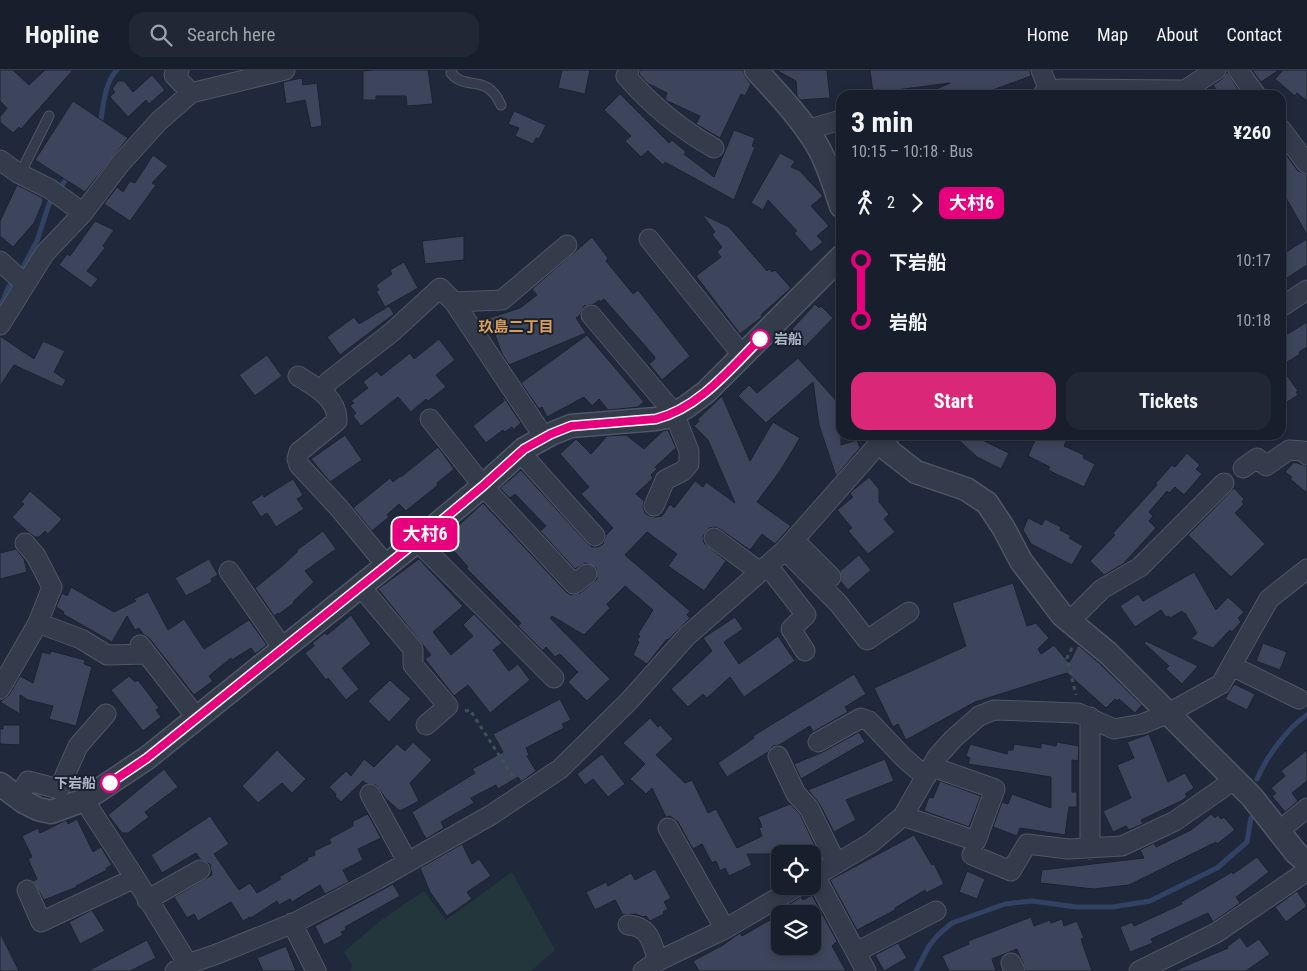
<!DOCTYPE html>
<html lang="en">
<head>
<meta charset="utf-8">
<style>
  :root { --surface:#181f2c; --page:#212734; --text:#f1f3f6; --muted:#9fa2a9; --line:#363d48; --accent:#db2777 }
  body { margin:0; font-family:"Roboto Condensed","Noto Sans JP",sans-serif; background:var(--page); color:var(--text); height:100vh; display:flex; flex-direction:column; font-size:19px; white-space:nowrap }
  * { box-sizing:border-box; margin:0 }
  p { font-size:16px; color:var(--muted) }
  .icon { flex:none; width:28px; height:28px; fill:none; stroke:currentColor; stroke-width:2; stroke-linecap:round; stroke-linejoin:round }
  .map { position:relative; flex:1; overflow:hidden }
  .side { position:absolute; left:836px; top:20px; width:450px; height:350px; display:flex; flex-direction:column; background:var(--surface); border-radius:15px; box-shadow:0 2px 8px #0003,0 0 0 1px var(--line) }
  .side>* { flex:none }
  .badge { padding:0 10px; border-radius:8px; font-size:18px; line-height:32px }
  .tools { position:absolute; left:771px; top:775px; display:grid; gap:10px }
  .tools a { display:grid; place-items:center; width:50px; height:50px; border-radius:10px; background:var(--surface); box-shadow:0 2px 8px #0003,0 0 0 1px var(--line); font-size:25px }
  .map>.badge { position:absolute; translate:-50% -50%; box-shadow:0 0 0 2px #fff }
  .legs { display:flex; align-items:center; gap:8px; height:55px; padding:0 15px; font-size:16px }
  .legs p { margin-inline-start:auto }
  .overview { display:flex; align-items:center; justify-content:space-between; height:85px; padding:0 15px }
  h1 { font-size:28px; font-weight:700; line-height:38px }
  .cta { display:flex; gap:10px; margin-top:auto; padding:10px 15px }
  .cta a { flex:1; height:58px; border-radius:15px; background:var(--accent); color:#fff; font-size:20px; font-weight:700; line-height:58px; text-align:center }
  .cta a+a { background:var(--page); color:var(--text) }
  ul { padding:0 15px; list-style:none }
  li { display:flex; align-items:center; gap:18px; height:60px; font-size:19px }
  li i { display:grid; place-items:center; width:8px; height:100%; margin:0 6px; background:currentColor }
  li i::after { content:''; width:12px; height:12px; margin:-6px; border:4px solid; border-radius:50%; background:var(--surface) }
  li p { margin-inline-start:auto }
  li:first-child i { background:linear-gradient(#0000 50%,currentColor 0) }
  li:last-child i { background:linear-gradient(currentColor 50%,#0000 0) }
  header { display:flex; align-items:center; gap:30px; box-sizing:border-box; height:70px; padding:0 25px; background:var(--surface); border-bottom:1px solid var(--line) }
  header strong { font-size:24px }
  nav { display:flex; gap:28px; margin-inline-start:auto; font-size:18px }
  .search { width:350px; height:45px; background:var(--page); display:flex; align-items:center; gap:12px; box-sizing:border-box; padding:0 18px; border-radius:15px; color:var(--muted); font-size:19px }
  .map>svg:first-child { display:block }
</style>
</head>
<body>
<header>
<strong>Hopline</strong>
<div class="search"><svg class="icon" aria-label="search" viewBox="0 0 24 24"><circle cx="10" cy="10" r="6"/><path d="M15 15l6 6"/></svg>Search here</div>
<nav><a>Home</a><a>Map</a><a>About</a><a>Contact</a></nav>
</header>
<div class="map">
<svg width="1307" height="901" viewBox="0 0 1307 901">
  <rect width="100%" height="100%" fill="#20293b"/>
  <!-- green -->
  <path fill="#22363c" d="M512 802 555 880 531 901H351L352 895 344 882 380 851 424 821 446 850Z"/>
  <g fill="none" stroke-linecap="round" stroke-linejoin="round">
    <!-- stream -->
    <path stroke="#324264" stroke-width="5" d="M100 56C103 38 104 13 117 0
      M0 238 8 218 22 199 37 171 49 134 69 105
      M1257 709C1266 688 1287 658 1307 645
      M916 901 929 876 938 865 952 853 1005 834 1032 831 1077 837H1113L1150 831 1217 798 1247 772 1251 748"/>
  </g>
  <!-- building -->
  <path fill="#3c455b" stroke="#1b2232" d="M0 0H13L29 15 45 0H73L21 59 19 57 13 63 0 52V47L7 38 0 31Z
    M373 0H428L433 34 407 36 406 26H376V30H363V1Z
    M562 0H590L585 24 558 18Z
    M640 0H743L746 8 751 14 745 26 741 24 720 68 696 54 700 46 667 31 665 29 667 23 647 13 639 4Z
    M776 0H827L830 28 800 30 797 26 796 11Z
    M870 0H1030L1031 6 979 25H923L950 13 873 23Z
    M1252 0H1279L1261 12Z
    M1283 0H1307V31L1297 23 1295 26 1275 9Z
    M1227 2 1242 25H1220L1213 15 1222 9Z
    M152 5 165 20 149 34 146 30 128 47 110 27 115 22 112 19 118 11H124L133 22Z
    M302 8 303 15 317 13 322 56 311 58 305 30 286 34 283 12Z
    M620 24 669 73 672 70 686 82 684 84 714 107 734 60 755 68 752 76 755 77 734 130 665 92 663 95 648 81 641 87 625 71 631 66 604 40Z
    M73 31 128 68 85 122 35 90Z
    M514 41 546 55 539 69 536 68 533 74 515 66 519 58 508 54Z
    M1281 78 1298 101 1307 105V165L1281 119Z
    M780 83 795 91 791 97 800 101 823 126 811 136 829 156 817 166 823 172 811 182 794 163 797 161 768 130 763 140 751 133Z
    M153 85 168 96 152 113 156 115 130 151 104 134 117 117 123 122 130 111 135 113Z
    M17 115 43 128V132L34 153 13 177 0 166V151Z
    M702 144 729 157 767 201 769 199 772 202 775 200 791 218 761 245 762 247 740 264 696 206 721 187 717 182 722 177 712 165 715 162Z
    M95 151 114 160 103 176 105 178 87 201 98 209 91 218 59 195 67 184 70 186Z
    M464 166V190L425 194 422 171Z
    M592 167 608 188 606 191 633 224 638 220 690 286 662 310 649 294 655 289 654 286 604 229 600 232 599 230 594 234 584 236 580 245 576 248 586 263 509 295 502 284 489 248 520 238 537 225 532 219Z
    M1307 169V195L1287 208 1281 200V185Z
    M404 192 418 218 385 237 376 221 379 220 376 215 392 204 390 200Z
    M815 234 819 238 821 236 833 248 805 277 792 265 795 262 792 259Z
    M389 236 394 244 340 285 327 267 354 247 359 254Z
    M1307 252V277L1299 282 1300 284 1281 296V268Z
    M587 265 644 332 638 337 608 340 599 329 592 336 584 327 547 347 542 337 539 339 521 313Z
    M0 266 34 289 43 271 65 281 54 302 66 310 62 317 14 295 0 316Z
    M439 269 455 290 436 305 446 317 428 331 426 329 411 342 398 327 361 356 353 346 356 343 350 336 354 333 351 331 368 318 363 312 377 301 381 306 410 283 414 289Z
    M267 285 282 306 255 326 239 305Z
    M798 288 841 336V375L857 370 860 378 836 406 819 355 813 312 766 353 738 326 749 315 757 323Z
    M1281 297 1298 321 1296 322 1298 325 1281 336Z
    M503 326 521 353 513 360 512 357 505 362 503 360 486 373 473 356 504 331 502 327Z
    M722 326 750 391 773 352 800 368 780 401 757 432 791 456 775 474 762 464 750 480 720 459 715 457 709 458 703 466 704 473 726 491 704 521 668 496 677 484 647 462 625 485 690 541 687 545 690 548 668 570 667 569 647 594 633 585 639 572 637 570 640 566 638 564 653 540 625 516 607 534 610 538 584 565 552 546 550 548 610 609 587 631 568 612 578 602 560 584 555 587 546 577 543 581 518 556 521 553 466 498 468 497 446 472 449 470 446 467 483 433 566 522 571 525 580 523 597 509 596 498 586 493 575 499 540 461 546 456 515 424 510 428 500 418 521 400 587 473 592 477H598L603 474 606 465 613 458 581 424 589 417 560 384 576 369 591 384 607 366 626 365 644 379 663 361 668 360 676 378 655 397 657 399 651 405 653 408 636 424 644 431 643 437 645 443 650 446 656 447 662 446 670 434 674 438 695 411 703 417 706 412 735 433 708 370 694 356 699 351 697 350Z
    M345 365 362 390 330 412 311 389Z
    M953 365H972L1009 383 1001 399 977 387Z
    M1037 365H1069L1064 376 1084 385 1083 388 1095 394 1084 417 1048 400 1050 397 1028 386Z
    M438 377 454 399 437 413 438 415 406 441 399 434 387 445 389 447 372 461 353 438 390 408 393 412 400 406 401 407Z
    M1187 383 1200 395 1196 399 1202 404 1184 425 1175 417 1169 423 1167 421 1149 442 1153 446 1149 451 1156 458 1123 494 1104 505 1090 491 1115 465 1113 463 1157 415 1156 413 1172 395 1175 397Z
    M1294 392 1307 396V423L1290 409 1292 407 1285 402Z
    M869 407 879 419V432L889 444 884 449 895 462 868 484 848 461 852 458 837 440 853 427 850 424 851 422Z
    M293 409 303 425 297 429 304 439 276 457 267 443 261 447 251 432 263 424 264 427Z
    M1234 418 1244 429 1242 432 1244 434 1235 443 1265 474 1231 507 1188 465Z
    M30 421 62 449 48 464 45 461 39 467H35L28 462 12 447 24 434 21 432Z
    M1028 448 1042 455 1045 449 1061 457 1060 460 1071 466 1069 468 1083 476 1072 495 1031 474 1023 460Z
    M323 461 336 479 305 501 314 512 293 532 294 533 279 544 278 543 274 546 255 518 281 497 298 481 297 480Z
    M16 479 24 489 27 502 0 509V483Z
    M859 485 871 500 848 520 841 512 840 501Z
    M209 489 218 505 211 509 212 512 186 526 175 508Z
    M419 489 463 536 433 562 451 585 473 566 463 555 474 544 502 573 493 580 509 601 518 594 530 610 490 643 468 615 454 626 425 589 431 585 378 519Z
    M1194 502 1216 540 1228 527 1244 542 1238 548 1241 552 1232 562 1230 560 1213 578 1191 569 1197 563 1185 543 1184 544 1182 541 1170 548 1169 546 1166 547 1161 540 1135 557 1120 536 1138 524 1143 531Z
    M1013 513 1027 556 1036 553 1049 568 1038 579 1041 584 1054 575 1069 593 1078 575 1099 593 1142 635 1135 643 1119 629 1117 631 1115 629 1106 638 1067 603 975 632 906 670 898 654 893 657 874 618 966 576 952 533Z
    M71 517 114 542 136 531 134 529 148 522 168 560 184 549 204 579 249 550 267 575 255 584 251 578 232 590 231 588 209 606 213 611 194 625 149 568 143 564 139 558 135 560 127 546 112 572 63 544 64 542 56 537 62 523 67 526Z
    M351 545 371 574 342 598 359 619 346 630 328 608 326 610 305 583 314 576 312 573 325 563 327 565Z
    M735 547 743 559 724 572 739 594 778 566 795 591 744 627 730 607 707 628 703 624 688 637 671 619 712 581 703 568Z
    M1146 571 1198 596 1182 614 1166 599 1169 596 1144 573Z
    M1263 573 1287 582 1280 600 1256 591Z
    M51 581 85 590 84 594 92 597 76 656 49 649 53 636 28 630 20 625V644L0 632 9 625 20 606 33 613 42 582 50 584Z
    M854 604 866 624 845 637 848 642 813 662 810 656 779 675 773 676 768 682 727 707 718 693 754 668 753 666Z
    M129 606 135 612 138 610 159 638 156 640 161 647 143 661 111 620Z
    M390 610 411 629 389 652 368 631Z
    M1234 614 1255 624 1247 640 1225 629Z
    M560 629 571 650 562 654 564 658 526 678 529 685 527 686 536 701 521 712 518 707 498 719 496 715 471 728 474 733 441 752 444 758 426 769 412 742 475 703 472 699 503 682 493 664Z
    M650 648 658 657 660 655 673 669 656 685 685 713 692 710 708 743 716 739 737 778 762 766 759 758 762 757 758 747 790 734 800 744 819 784H747L752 795 729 806 725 798 720 801 716 791 712 793 702 774 693 779 678 752 670 746 666 747 652 718 646 724 630 709 645 694 623 673Z
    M3 655H20V675L0 674V659H3Z
    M859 662 865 672 801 709 794 694 823 682Z
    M1149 664 1168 712 1185 703 1194 718 1185 724 1187 726 1183 730 1141 750 1143 754 1129 760 1126 756 1113 762 1103 741 1131 728 1117 695 1134 688 1127 672Z
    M413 672 432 690 410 713 419 731 400 741 386 729 376 715 367 714 363 711 341 732 335 726 336 724 329 717 346 701 351 706 364 689 374 697 397 674 405 681Z
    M1057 672 1079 676 1078 691 1072 690V722H1077V737H1069L1065 765 1020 758 1017 766 993 757 1002 732 1008 734 1012 724 1051 738V707L968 694 970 688 966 686 970 674 1007 684 1008 680H1013L1014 674 1041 678V673L1056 676Z
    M277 680 306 709 292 723 282 713 258 733 242 716Z
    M1307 680V711L1292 723 1298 731 1285 742 1272 726 1276 723 1271 718 1285 706 1281 701Z
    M602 684 625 714 608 727 593 709 585 715 577 704Z
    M885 689 894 711 846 730 856 750 834 762 819 733 808 720Z
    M164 699 178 717 145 742 149 747 128 763H122L108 745Z
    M940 711 981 726 969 757 924 741 929 727 933 728Z
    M368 744 381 768 358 779 363 790 343 800 349 812 325 824 320 815 292 832 290 829 279 835 277 831 251 848 250 847 243 851 231 832 198 851 194 844 187 848 174 827 212 805 210 794 200 789 196 783 162 803 151 785 210 746 229 774 214 784 239 820 250 813 257 823 281 809 279 807 308 790 307 788 315 785 314 781 331 773 329 769 353 756V751Z
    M1211 744 1215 748 1218 745 1221 749 1224 747 1235 760 1217 774 1216 772 1129 815 1094 819 1040 813 1042 800 1144 788 1140 780 1154 773 1156 777 1191 760Z
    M77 749 93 782 101 777 112 795 106 798 107 800 76 816 77 817 44 830 33 811 37 809 28 789 32 787 22 766 38 758 40 763 66 750 68 754Z
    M914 765 932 795 934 794 944 814 926 823 925 820 895 838V840L857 860 830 810Z
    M462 774 472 794 479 789 491 806 467 822 472 829 447 846 430 822 420 798Z
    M1257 787 1269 802 1236 827 1240 833 1213 852 1208 843 1151 869 1153 873 1130 882 1120 857 1132 852 1134 856 1182 834 1181 832 1232 802 1233 804Z
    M655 799 671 828 664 832 668 839 663 842 664 844 650 851 646 846 643 847 636 844 623 845 615 830 595 840 586 822 606 812 608 816 631 803 635 810Z
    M967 801 985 809 977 829 959 822Z
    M393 814 400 826 345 857 346 860 341 862 343 865 324 875 315 856Z
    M1297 821 1307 836 1286 852 1275 837Z
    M812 825 837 871 832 876 846 901H699L693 891 723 875 740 863 742 866 780 844V876H812V844H773L801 827 803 830Z
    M92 840 105 861 80 874 69 852Z
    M1031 847 1034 856 1050 850 1051 853 1062 849 1064 856 1077 851 1084 868 1081 869 1092 901H1026L1017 879 992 889 996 901H949L942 886 969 874 968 871Z
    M0 863 19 901H0Z
    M1240 867 1247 877 1259 869 1270 884 1246 901H1174L1228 878 1227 877Z
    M147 870 156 888 130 901H88Z
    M898 873 907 888 884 901 875 885Z
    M286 876 296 901H263L257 888Z"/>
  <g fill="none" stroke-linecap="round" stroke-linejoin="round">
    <!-- service casing -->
    <g stroke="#4f5666" stroke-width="11">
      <path id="service" d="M452 0 451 3C466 22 486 2 501 35
        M20 104 49 46"/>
    </g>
    <!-- minor casing -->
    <g stroke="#4f5666" stroke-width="21">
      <path id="minor" d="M179 0 174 5 191 23
        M629 0 626 6C651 35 680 59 714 78
        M1041 0 1049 20
        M1238 0 1256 25
        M1042 25 1049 20 1061 19 1185 20 1216 0
        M1281 59 1307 94
        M806 60 841 50
        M0 90 18 103 50 119 83 143
        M649 169 743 286
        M0 191 24 213
        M454 232 502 230 567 175
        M1281 237 1307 220
        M591 245 674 343 689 381V394L683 401 665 410 654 436
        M0 255 45 183 83 143 120 94 159 51 191 23 285 0
        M298 306C314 316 338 328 337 351L299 382 297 389 299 395 339 438 386 495
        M328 312 392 262 440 218 454 232 544 367
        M430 349 483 416 574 514 587 504
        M520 382 595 466
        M1243 398 1257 388 1266 396 1289 380 1303 381 1307 385
        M714 468 760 502
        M794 470 831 507
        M417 471 554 608
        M785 480 838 533 867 570 909 542
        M768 496 806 545 791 559 805 581
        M229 501 282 577
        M360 516 413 579V595L448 636 426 655
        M1070 551 1102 519 1140 497 1224 413
        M38 553 81 569 107 585 147 584
        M140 575 196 647
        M1232 596 1299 629
        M0 619 38 553 52 517 36 486 25 473
        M818 672 861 648 869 651 904 688 926 707
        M778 686 796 724 809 738 836 793
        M370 724 407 791
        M18 727 28 711 59 719 78 676 106 644
        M84 730 135 808 188 894
        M903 746 976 771 995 719 933 697
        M668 758 725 859
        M1279 761 1307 738
        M1090 779V647
        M972 785 1011 801 1027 774 1068 779 1122 776 1175 751 1234 710
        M815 806 866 901
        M812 808 871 773 903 746 937 687 953 669 979 646 994 640 1078 643 1114 659 1142 654 1167 644 1221 614 1269 529 1307 499
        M27 820 41 852 135 808
        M147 830 200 800
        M292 853 316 901
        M628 855C651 857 651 872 658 891
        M856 882 936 841
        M1011 893 1015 901
        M175 901 188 894 217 884 296 852 378 809 491 745 560 699 629 631 687 566 785 480 882 370
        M643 901 658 891 725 859 798 816
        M1139 901 1216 863 1307 801"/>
    </g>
    <!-- tertiary casing -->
    <g stroke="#4f5666" stroke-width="25">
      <path id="tertiary" d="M756 0C777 23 801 48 817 75 828 94 834 115 841 136
        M880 365 889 381 916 402 966 419 987 433 1003 457 1021 491 1062 545 1108 583 1252 727 1296 783 1307 792
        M0 714 24 732 38 739 51 742 84 730 147 688 417 471 483 416 524 379 551 364 571 356 656 349 667 347 686 337 706 322 841 187"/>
    </g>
    <!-- path -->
    <path stroke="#3d5256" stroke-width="3" stroke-dasharray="4 4" stroke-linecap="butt" d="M1072 578 1067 588 1076 625
      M465 641 470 640 515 710"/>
    <!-- service -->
    <use href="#service" stroke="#343b4b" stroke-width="9"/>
    <!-- minor -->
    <use href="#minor" stroke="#343b4b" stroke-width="19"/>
    <!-- tertiary -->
    <use href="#tertiary" stroke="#343b4b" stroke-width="22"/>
  </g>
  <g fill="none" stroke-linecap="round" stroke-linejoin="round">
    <!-- line-1 casing -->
    <g stroke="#fff" stroke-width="11">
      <path id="line-1" d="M110 713 147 688 417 471 483 416 524 379 551 364 571 356 656 349C699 338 730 299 760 269"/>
    </g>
    <!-- line-1 -->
    <use href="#line-1" stroke="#e6007e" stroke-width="8"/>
  </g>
  <!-- markers -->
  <g fill="#fff" stroke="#e6007e" stroke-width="2.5">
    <circle cx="760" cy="269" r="9"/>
    <circle cx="110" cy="713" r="9"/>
  </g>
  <g text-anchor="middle" stroke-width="4" stroke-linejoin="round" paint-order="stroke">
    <!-- stop labels -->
    <g font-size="14" font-weight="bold" fill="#afb6c7" stroke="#192030" text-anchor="start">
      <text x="774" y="274">岩船</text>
      <text x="96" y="718" text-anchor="end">下岩船</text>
    </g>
    <!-- neighbourhood labels -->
    <g font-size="15" font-weight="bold" fill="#da9e57" stroke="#192030">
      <text x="516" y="262">玖島二丁目</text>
    </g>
  </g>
</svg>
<div class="tools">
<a><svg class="icon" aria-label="locate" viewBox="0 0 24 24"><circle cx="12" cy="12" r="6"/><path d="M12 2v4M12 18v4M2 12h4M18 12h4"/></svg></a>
<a><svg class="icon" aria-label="layers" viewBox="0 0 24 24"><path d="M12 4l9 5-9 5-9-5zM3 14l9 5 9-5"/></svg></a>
</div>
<b class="badge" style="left:425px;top:464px;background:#e6007e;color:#fff">大村6</b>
<section class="side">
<div class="overview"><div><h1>3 min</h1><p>10:15 – 10:18 · Bus</p></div><b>¥260</b></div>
<div class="legs"><svg class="icon" aria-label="walk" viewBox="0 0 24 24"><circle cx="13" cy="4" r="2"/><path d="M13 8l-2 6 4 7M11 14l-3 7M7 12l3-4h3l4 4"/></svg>2<svg class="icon" aria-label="forward" viewBox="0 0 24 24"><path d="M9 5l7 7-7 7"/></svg><b class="badge" style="background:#e6007e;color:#fff">大村6</b></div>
<ul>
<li><i style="color:#e6007e"></i><b>下岩船</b><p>10:17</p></li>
<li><i style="color:#e6007e"></i><b>岩船</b><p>10:18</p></li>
</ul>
<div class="cta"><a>Start</a><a>Tickets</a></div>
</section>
</div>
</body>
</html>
